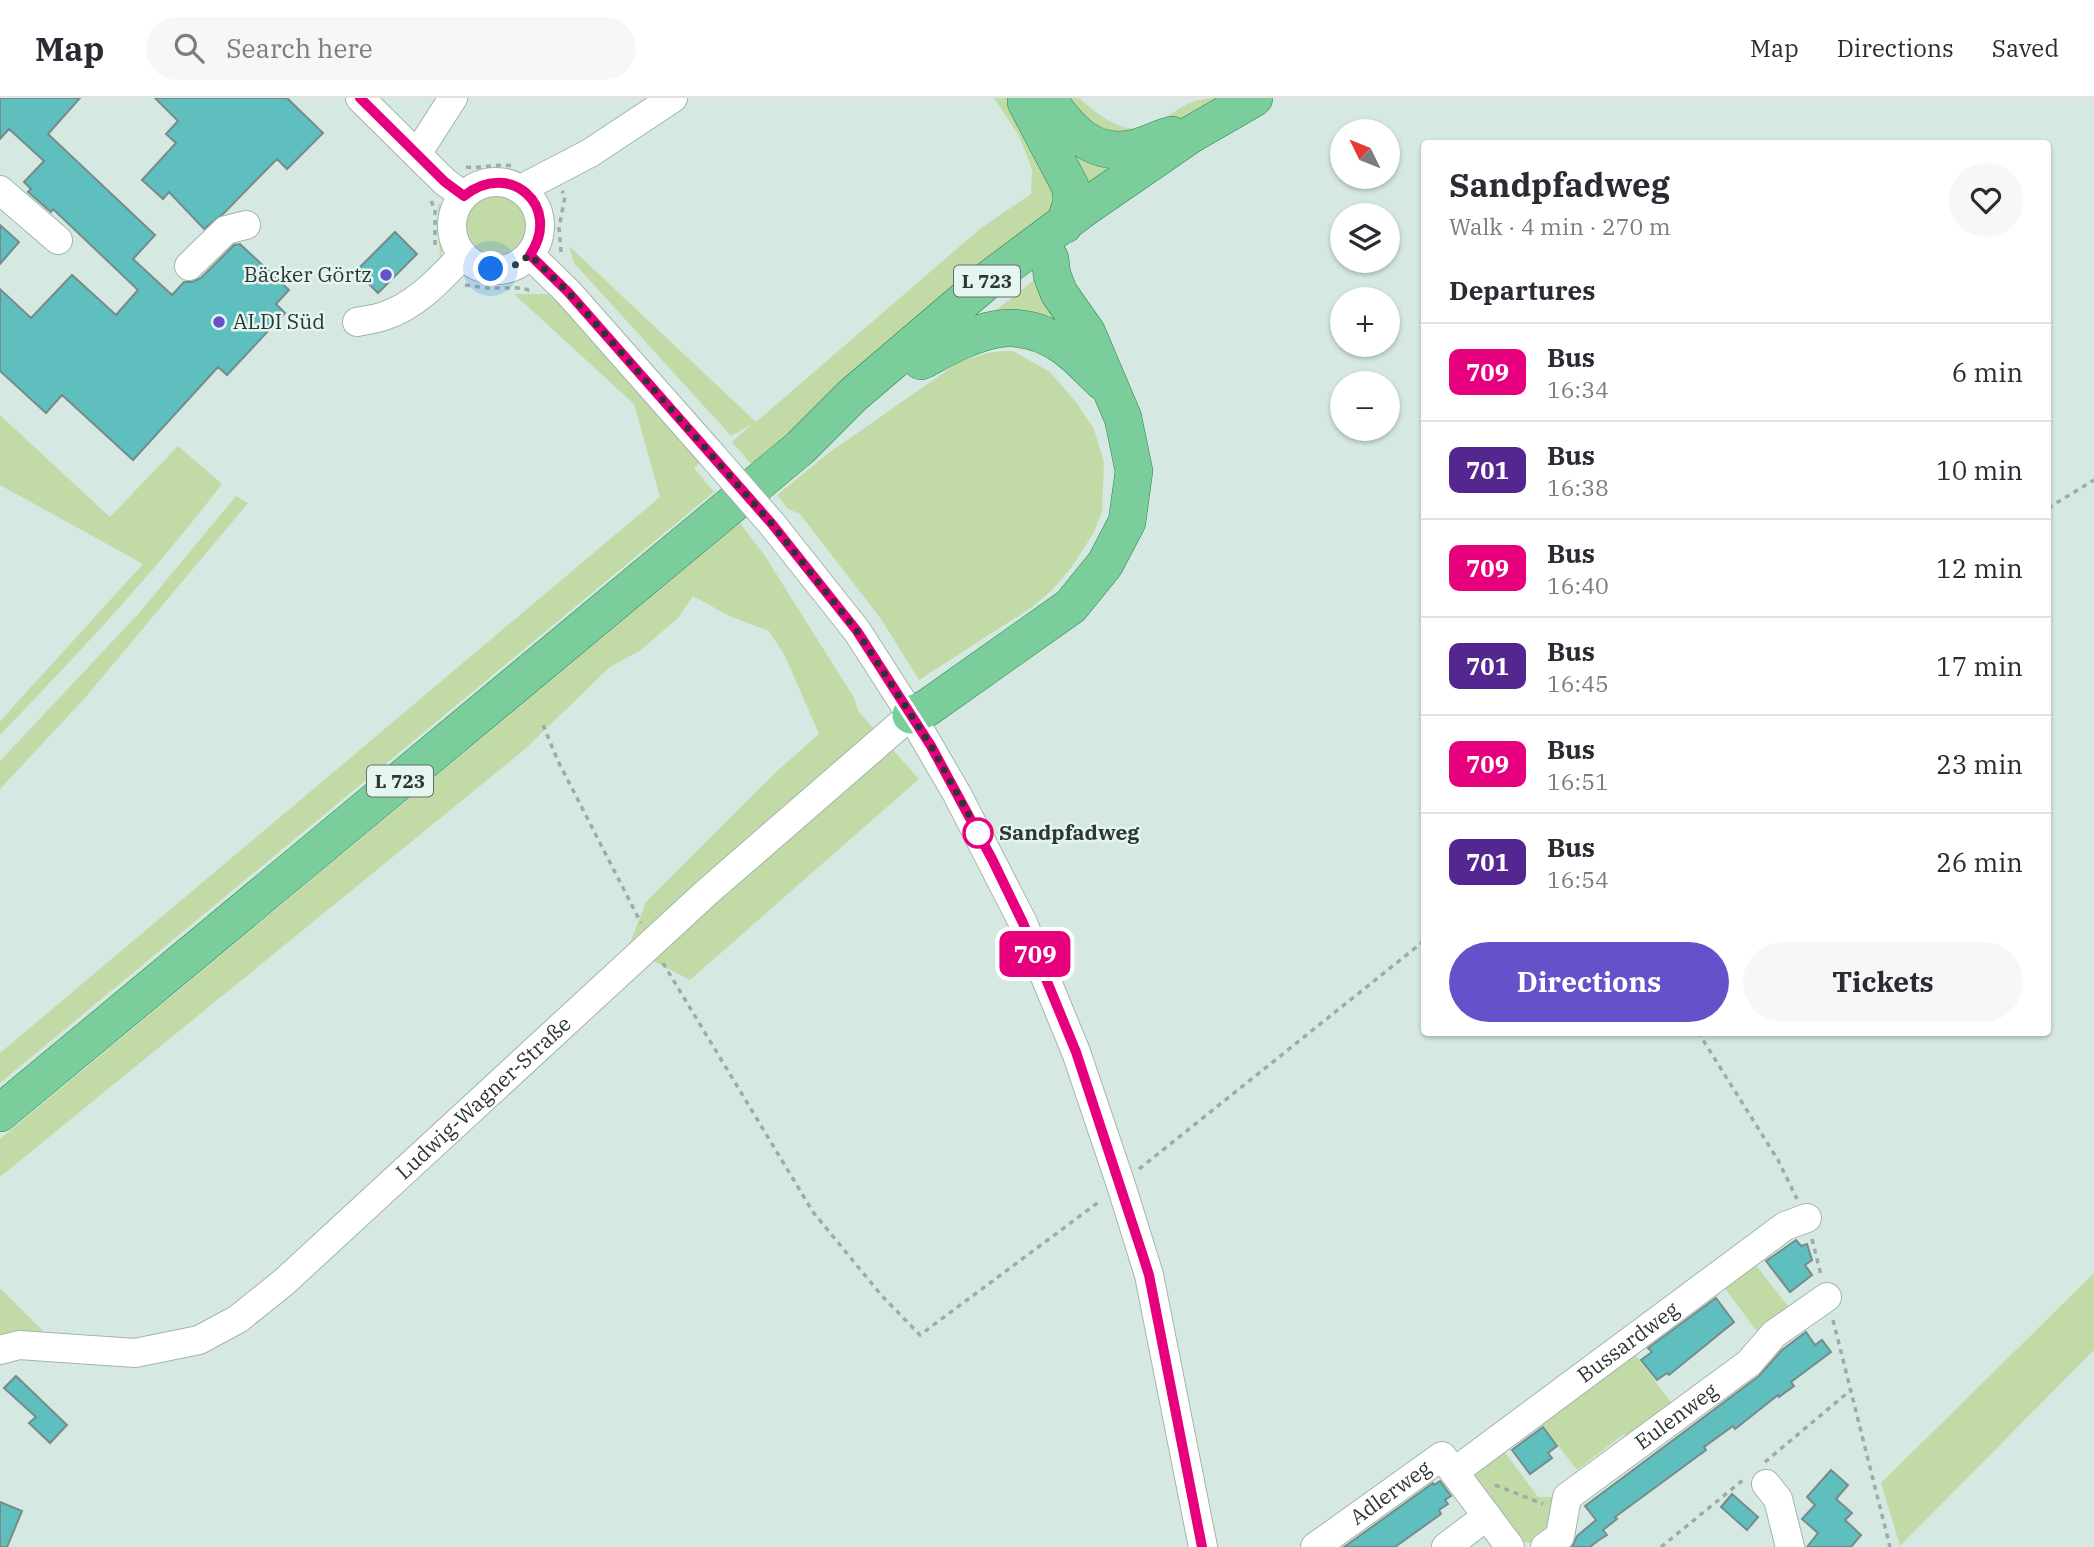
<!DOCTYPE html>
<html lang="en">
<head>
<meta charset="utf-8">
<style>
  :root { --surface:#fff; --page:#f7f7f7; --text:#2b2b33; --muted:#7c7c81; --line:#e1e1e2; --accent:#6651ca }
  body { margin:0; font-family:"IBM Plex Serif",serif; background:var(--page); color:var(--text); height:100vh; display:flex; flex-direction:column; font-size:26px; white-space:nowrap }
  * { box-sizing:border-box; margin:0 }
  p { font-size:23px; color:var(--muted) }
  .icon { flex:none; width:38px; height:38px; fill:none; stroke:currentColor; stroke-width:2; stroke-linecap:round; stroke-linejoin:round }
  .map { position:relative; flex:1; overflow:hidden }
  .panel { position:absolute; left:1421px; top:42px; width:630px; height:896px; display:flex; flex-direction:column; background:var(--surface); border-radius:7px; box-shadow:0 2px 5px #0004 }
  .panel>* { flex:none }
  .badge { padding:0 14px; border-radius:10px; font-size:24px; line-height:46px }
  .needle { width:46px; rotate:313deg }
  .controls { position:absolute; left:1330px; top:21px; display:grid; gap:14px }
  .controls a { display:grid; place-items:center; width:70px; height:70px; border-radius:50%; background:var(--surface); box-shadow:0 2px 5px #0004; font-size:35px }
  .you { position:absolute; width:35px; height:35px; margin:-18px; border:5px solid #fff; border-radius:50%; background:#1a73e8; box-shadow:0 0 0 10px #1a73e833 }
  .map>.badge { position:absolute; translate:-50% -50%; box-shadow:0 0 0 4px #fff }
  h2 { padding:0 28px; font-size:26px; line-height:63px }
  .round { display:grid; place-items:center; flex:none; width:74px; height:74px; border-radius:37px; background:var(--page) }
  .headline { display:flex; align-items:center; justify-content:space-between; height:119px; padding:0 28px }
  h1 { font-size:33px; font-weight:800; line-height:52px }
  .cta { display:flex; gap:14px; margin-top:auto; padding:14px 28px }
  .cta a { flex:1; height:80px; border-radius:42px; background:var(--accent); color:#fff; font-size:28px; font-weight:800; line-height:80px; text-align:center }
  .cta a+a { background:var(--page); color:var(--text) }
  ul { padding:0; list-style:none }
  li { display:flex; align-items:center; gap:21px; height:98px; padding:0 28px; border-top:2px solid var(--line) }
  li div { flex:1 }
  li b { display:block; font-size:26px }
  li em { font-style:normal }
  li .badge { min-width:77px; font-weight:700; text-align:center }
  header { display:flex; align-items:center; gap:42px; box-sizing:border-box; height:98px; padding:0 35px; background:var(--surface); border-bottom:2px solid var(--line) }
  header strong { font-size:33px }
  nav { display:flex; gap:38px; margin-inline-start:auto; font-size:24px }
  .search { width:490px; height:63px; background:var(--page); display:flex; align-items:center; gap:18px; box-sizing:border-box; padding:0 24px; border-radius:38px; color:var(--muted); font-size:26px }
  .map>svg:first-child { display:block }
</style>
</head>
<body>
<header>
<strong>Map</strong>
<div class="search"><svg class="icon" aria-label="search" viewBox="0 0 24 24"><circle cx="10" cy="10" r="6"/><path d="M15 15l6 6"/></svg>Search here</div>
<nav><a>Map</a><a>Directions</a><a>Saved</a></nav>
</header>
<div class="map">
<svg width="2094" height="1449" viewBox="0 0 2094 1449">
  <rect width="100%" height="100%" fill="#d5e9e2"/>
  <!-- green -->
  <path fill="#c2dba6" d="M994 0H1016L1059 87 1053 113 752 367 732 344 751 327 731 338 574 165 569 148 756 324 981 130 1031 96 1032 71 1019 38Z
    M1042 0 1131 60 1086 98Z
    M1059 0H1079C1098 17 1127 40 1153 27 1180 13 1185 0 1219 0L1156 36 1106 40Z
    M466 127a30 30 0 1 1 60 0a30 30 0 1 1-60 0Z
    M438 106H442C445 124 445 143 440 162Z
    M1034 182 1078 246 981 224Z
    M514 196H547L570 211 703 362 694 370 714 394 0 985V955L660 399 634 306Z
    M1003 253H1013L1050 274 1076 304 1094 331 1104 364 1102 414 1093 436 1071 470 1052 492 1031 510 919 582 881 521 800 416 788 411 777 397 830 354 959 264 987 255Z
    M0 317 110 419 178 348 222 386C154 475 77 557 0 637V623L143 466 0 387Z
    M236 398 248 405 84 601 0 691V663L139 515Z
    M740 425 765 458 853 598 859 614 919 681 690 882 628 850 646 804 776 674 819 636 785 558 769 533 729 518 693 498 678 520 641 552 610 569 524 652 0 1079V1041Z
    M1752 1162 1790 1211 1758 1235 1721 1185Z
    M2094 1175V1252L1900 1448 1881 1385Z
    M0 1190 43 1233 0 1236Z
    M1631 1251 1673 1307 1629 1341 1624 1336 1577 1372 1538 1321Z
    M1504 1353 1538 1399H1556L1553 1429 1529 1445 1516 1442 1469 1381Z"/>
  <!-- building -->
  <path fill="#5fbebe" stroke="#778b8b" stroke-width="2" d="M0 0H80L48 36 155 137 133 161 172 197 184 184H192L201 180 234 147 240 146 289 192 276 206 285 215 227 277 218 269 133 362 62 297 46 315 0 273V191L31 220 72 177 116 217 138 192 53 111 51 114 28 94 31 91 24 84 44 63 9 31 0 41Z
    M155 0H287L323 35 287 71 277 61 223 116 204 131 169 94 163 101 142 82 176 45 166 36 178 23Z
    M0 127 19 144 0 166Z
    M395 134 417 156 378 195 356 173Z
    M1796 1142 1801 1148 1807 1146 1812 1162 1805 1167 1812 1177 1790 1194 1766 1163Z
    M1716 1200 1734 1224 1669 1277 1667 1275 1657 1282 1641 1262 1652 1254 1648 1250Z
    M1806 1234 1815 1247 1822 1242 1831 1254 1791 1284 1794 1288 1779 1299 1778 1297 1735 1331 1733 1328 1704 1349 1706 1352 1615 1419 1617 1421 1603 1432 1607 1437 1599 1442 1590 1449H1572L1577 1438 1596 1422 1585 1408 1759 1278 1782 1252Z
    M16 1278 67 1327 50 1345 29 1325 36 1319 4 1290Z
    M1543 1329 1557 1348 1548 1355 1552 1360 1530 1376 1512 1352Z
    M1831 1372 1848 1387 1836 1401 1852 1415 1845 1422 1861 1437 1851 1449H1807L1818 1435 1802 1421 1815 1407 1807 1399Z
    M1440 1383 1451 1398 1445 1402 1448 1406 1439 1412 1441 1416 1395 1449H1344L1433 1385 1434 1387Z
    M1732 1396 1758 1419 1747 1432 1721 1409Z
    M0 1404 22 1413 7 1449H0Z"/>
  <g fill="none" stroke-linecap="round" stroke-linejoin="round">
    <!-- minor casing -->
    <g stroke="#a2b5ae" stroke-width="30">
      <g id="minor">
        <path d="M360 0 445 84 464 98"/>
        <path d="M417 56 453 0"/>
        <circle cx="496" cy="128" r="44"/>
        <path d="M521 91 590 55 673 0"/>
        <path d="M0 92 58 142"/>
        <path d="M530 157 568 194 711 356"/>
        <path d="M189 168 226 132 246 127"/>
        <path d="M357 224C366 222 376 221 384 218 416 208 441 180 463 157"/>
        <path d="M772 426 857 533 911 617 957 696 1023 825 1076 954 1121 1087 1149 1177 1203 1449"/>
        <path id="s1" d="M0 1252 19 1247 135 1255 199 1242 238 1221 284 1184 706 795 911 617"/>
        <path id="s2" d="M1454 1374 1785 1128 1807 1120"/>
        <path d="M1766 1386 1778 1401 1790 1449"/>
        <path id="s3" d="M1315 1449 1442 1358 1510 1449"/>
        <path d="M1446 1449 1487 1418"/>
        <path id="s4" d="M1545 1449 1560 1438 1567 1399 1749 1265 1774 1236 1827 1199"/>
      </g>
    </g>
    <!-- major casing -->
    <g stroke="#27834c" stroke-width="38">
      <path id="major" d="M1047 0C1069 32 1093 60 1135 50 1148 47 1159 40 1172 37
        M1026 4 1070 88 1072 104 1064 127
        M921 263C969 238 1010 212 1062 247 1077 257 1090 272 1103 284
        M911 617 927 610 1071 508 1105 466 1127 424 1134 373 1123 320 1087 235 1059 195 1052 177 1050 161
        M0 1015 800 350 853 297 988 182 1087 108 1190 37 1254 0"/>
    </g>
    <!-- path -->
    <path stroke="#9caca6" stroke-width="3.5" stroke-dasharray="5 5" stroke-linecap="butt" d="M466 69C482 71 497 65 513 68
      M431 103 435 111V150
      M561 154 559 130 565 98 562 93
      M465 187 487 190H523L533 194
      M2048 410 2094 382
      M543 627 558 663 641 825
      M663 865 813 1114 882 1198 920 1237 1100 1103
      M1698 934 1778 1062 1797 1101
      M1139 1071 1424 843
      M1812 1141 1821 1177
      M1833 1222 1890 1449
      M1765 1364 1852 1291
      M1495 1387 1543 1406
      M1661 1449 1743 1382"/>
    <!-- minor -->
    <use href="#minor" stroke="#fff" stroke-width="28"/>
    <!-- major -->
    <use href="#major" stroke="#7bce9c" stroke-width="37"/>
    <!-- minor-bridge casing -->
    <g stroke="#a2b5ae" stroke-width="30" stroke-linecap="butt">
      <path id="minor-bridge" d="M711 356 772 426"/>
    </g>
    <!-- minor-bridge -->
    <use href="#minor-bridge" stroke="#fff" stroke-width="28"/>
  </g>
  <g fill="none" stroke-linecap="round" stroke-linejoin="round">
    <!-- line casing -->
    <g stroke="#fff" stroke-width="16">
      <path id="line" d="M360 0 445 84 464 98C509 61 563 108 530 157L568 194 772 426 857 533 931 648 992 761 1023 825 1076 954 1142 1155 1149 1177 1202 1449"/>
    </g>
    <!-- line -->
    <use href="#line" stroke="#e6007e" stroke-width="10"/>
    <!-- walk -->
    <path stroke="#2e3533" stroke-width="7" stroke-dasharray="0 12.6" d="M491 171 512 169 530 157 568 194 772 426 857 533 931 648 981 739 978 735"/>
  </g>
  <!-- markers -->
  <g fill="#6651ca" stroke="#e3f6f0" stroke-width="2.5">
    <circle cx="386" cy="177" r="7"/>
    <circle cx="219" cy="224" r="7"/>
  </g>
  <circle fill="#fff" stroke="#e6007e" stroke-width="3.5" cx="978" cy="735" r="14"/>
  <g text-anchor="middle" stroke-width="5" stroke-linejoin="round" paint-order="stroke">
    <!-- shield labels -->
    <g fill="#e3f6f0" stroke="#646f6c" stroke-width="2">
      <rect x="954" y="167.5" width="66" height="31" rx="5"/>
      <rect x="367" y="667.5" width="66" height="31" rx="5"/>
    </g>
    <g font-size="19" font-weight="bold" fill="#2e3533">
      <text x="987" y="190">L 723</text>
      <text x="400" y="690">L 723</text>
    </g>
    <!-- poi labels -->
    <g font-size="21" fill="#2e3533" stroke="#e3f6f0" text-anchor="end">
      <text x="372" y="184">Bäcker Görtz</text>
      <text x="233" y="231" text-anchor="start">ALDI Süd</text>
    </g>
    <!-- stop labels -->
    <g font-size="21" font-weight="bold" fill="#2e3533" stroke="#e3f6f0" text-anchor="start">
      <text x="999" y="742">Sandpfadweg</text>
    </g>
    <!-- street labels -->
    <g font-size="21" fill="#2e3533" stroke="#e3f6f0">
      <text dy="7" stroke="none"><textPath href="#s1" startOffset="576">Ludwig-Wagner-Straße</textPath></text>
      <text dy="7" stroke="none"><textPath href="#s2" startOffset="217">Bussardweg</textPath></text>
      <text dy="7" stroke="none"><textPath href="#s4" startOffset="194">Eulenweg</textPath></text>
      <text dy="7" stroke="none"><textPath href="#s3" startOffset="93">Adlerweg</textPath></text>
    </g>
  </g>
</svg>
<div class="controls">
<a><svg class="needle" viewBox="-14 -14 28 28"><path d="M0-13l5 13h-10z" fill="#e53935"/><path d="M0 13l5-13h-10z" fill="#7c7c81"/></svg></a>
<a><svg class="icon" aria-label="layers" viewBox="0 0 24 24"><path d="M12 4l9 5-9 5-9-5zM3 14l9 5 9-5"/></svg></a>
<a>+</a>
<a>−</a>
</div>
<div class="you" style="left:491px;top:171px"></div>
<b class="badge" style="left:1035px;top:856px;background:#e6007e;color:#fff">709</b>
<section class="panel">
<div class="headline"><div><h1>Sandpfadweg</h1><p>Walk · 4 min · 270 m</p></div><a class="round"><svg class="icon" aria-label="heart" viewBox="0 0 24 24"><path d="M12 20l-8-8c-3-5 5-10 8-4 3-6 11-1 8 4z"/></svg></a></div>
<h2>Departures</h2>
<ul>
<li><span class="badge" style="background:#e6007e;color:#fff">709</span><div><b>Bus</b><p>16:34</p></div><em>6 min</em></li>
<li><span class="badge" style="background:#542790;color:#fff">701</span><div><b>Bus</b><p>16:38</p></div><em>10 min</em></li>
<li><span class="badge" style="background:#e6007e;color:#fff">709</span><div><b>Bus</b><p>16:40</p></div><em>12 min</em></li>
<li><span class="badge" style="background:#542790;color:#fff">701</span><div><b>Bus</b><p>16:45</p></div><em>17 min</em></li>
<li><span class="badge" style="background:#e6007e;color:#fff">709</span><div><b>Bus</b><p>16:51</p></div><em>23 min</em></li>
<li><span class="badge" style="background:#542790;color:#fff">701</span><div><b>Bus</b><p>16:54</p></div><em>26 min</em></li>
</ul>
<div class="cta"><a>Directions</a><a>Tickets</a></div>
</section>
</div>
</body>
</html>
